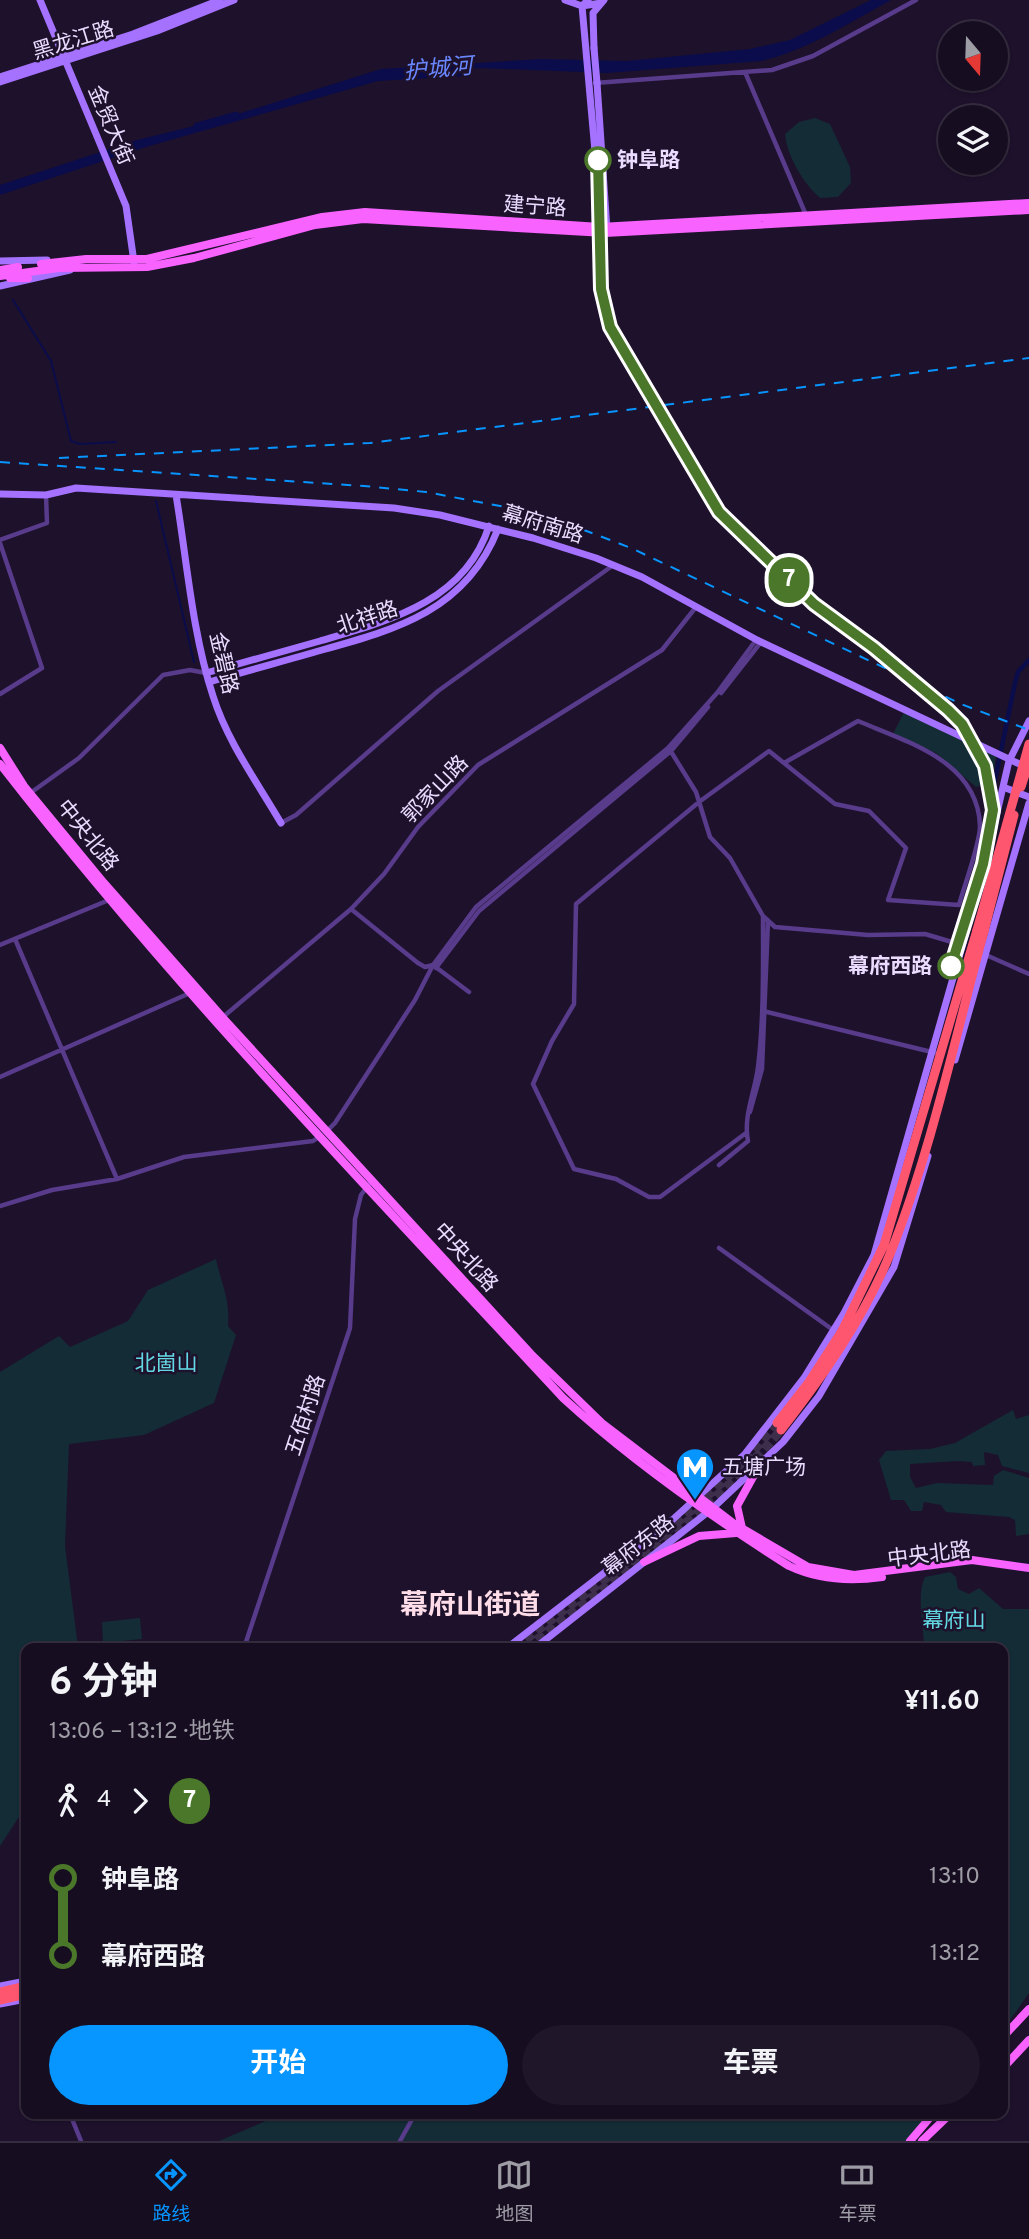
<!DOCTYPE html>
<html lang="zh">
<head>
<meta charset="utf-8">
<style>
  :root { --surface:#160d21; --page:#1f162a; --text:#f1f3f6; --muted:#9e9ca5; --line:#352d3f; --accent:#0795ff }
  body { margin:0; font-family:Overpass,"Noto Sans SC",sans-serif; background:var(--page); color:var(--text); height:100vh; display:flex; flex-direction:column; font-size:26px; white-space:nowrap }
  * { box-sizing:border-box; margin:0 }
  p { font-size:23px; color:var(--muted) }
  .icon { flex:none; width:38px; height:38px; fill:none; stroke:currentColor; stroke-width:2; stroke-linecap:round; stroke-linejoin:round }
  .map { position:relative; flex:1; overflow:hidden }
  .panel { position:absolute; left:21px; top:1643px; width:987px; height:476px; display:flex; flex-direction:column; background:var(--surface); border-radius:14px; box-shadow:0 2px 5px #0004,0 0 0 2px var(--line) }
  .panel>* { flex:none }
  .badge { padding:0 14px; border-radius:23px; font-size:24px; line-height:46px }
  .needle { width:46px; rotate:161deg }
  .controls { position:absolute; left:938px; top:21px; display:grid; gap:14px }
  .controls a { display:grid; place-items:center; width:70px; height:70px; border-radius:50%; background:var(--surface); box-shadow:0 2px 5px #0004,0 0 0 2px var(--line); font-size:35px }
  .map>.badge { position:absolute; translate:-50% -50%; box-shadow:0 0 0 4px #fff }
  .legs { display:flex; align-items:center; gap:10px; height:77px; padding:0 28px; font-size:23px }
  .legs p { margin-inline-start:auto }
  .head { display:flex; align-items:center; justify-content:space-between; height:119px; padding:0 28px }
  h1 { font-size:38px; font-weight:700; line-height:52px }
  .action { display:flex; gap:14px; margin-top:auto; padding:14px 28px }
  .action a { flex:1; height:80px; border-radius:42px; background:var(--accent); color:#fff; font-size:28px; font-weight:700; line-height:80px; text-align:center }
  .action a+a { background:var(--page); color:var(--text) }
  ul { padding:0 28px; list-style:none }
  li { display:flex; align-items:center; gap:24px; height:77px; font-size:26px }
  li i { display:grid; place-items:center; width:10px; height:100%; margin:0 9px; background:currentColor }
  li i::after { content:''; width:18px; height:18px; margin:-9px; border:5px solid; border-radius:50%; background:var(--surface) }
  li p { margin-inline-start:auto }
  li:first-child i { background:linear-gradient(#0000 50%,currentColor 0) }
  li:last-child i { background:linear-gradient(currentColor 50%,#0000 0) }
  .tab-bar { display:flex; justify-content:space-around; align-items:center; height:98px; border-top:2px solid var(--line); background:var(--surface); font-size:19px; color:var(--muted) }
  .tab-bar a { display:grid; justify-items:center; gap:4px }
  .tab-bar .selected { color:var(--accent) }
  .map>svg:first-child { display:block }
</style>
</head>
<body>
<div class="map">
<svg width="1029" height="2141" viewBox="0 0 1029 2141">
  <rect width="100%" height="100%" fill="#1e112c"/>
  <!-- green -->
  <path fill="#132c36" d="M815 118 830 124 850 167 851 183 838 197 820 198C803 183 787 156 785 134L799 122Z
    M904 712 996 755 994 771 986 772 982 785 976 787 936 753 893 734Z
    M216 1259C222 1287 230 1297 228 1326L236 1335 214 1403 144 1435 69 1444 65 1546 78 1647 26 1648V1806L0 1846V1372L59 1336 70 1347 128 1321 148 1290Z
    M1013 1410 1016 1419 1029 1415V1473L1002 1466 998 1455 984 1452 985 1465 973 1466 972 1462 958 1461 910 1464V1477L916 1488 937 1483 993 1485 994 1476 1003 1470 1029 1478V1534L1016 1536 1015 1520 1009 1517 946 1512 941 1505 924 1502 922 1511H911L904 1500H891L879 1460 886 1451 930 1449 955 1443Z
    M950 1572 956 1577 958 1589 969 1594 979 1588 1003 1609H1029V1993L1003 2030V1648H924C924 1628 916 1594 925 1577Z
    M140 1618 142 1639 103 1643 102 1622Z
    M282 2114H928L907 2141H219Z"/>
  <!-- water -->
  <path fill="#0a0c4b" d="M871 0H891C849 23 809 49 762 61L607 73 480 68 471 69 464 76 378 81 149 146 0 195V185L137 140 219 120 381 69 542 59 627 61 750 49 790 40Z"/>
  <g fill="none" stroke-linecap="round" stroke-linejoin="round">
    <!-- stream -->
    <path stroke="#0a0c4b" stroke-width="2" d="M13 300 51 361 71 441 80 444 116 442
      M156 501 194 662"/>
    <!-- canal -->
    <path stroke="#0a0c4b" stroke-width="4.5" d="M966 903 987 842 990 804 1015 683 1018 672 1029 660"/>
    <!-- river -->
    <path stroke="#0a0c4b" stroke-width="7" d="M197 126 236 115"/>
    <!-- highway-tunnel -->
    <path stroke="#3d2f4c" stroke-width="9" stroke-dasharray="9 4.5" stroke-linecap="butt" d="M515 1648C604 1577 705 1513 777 1423
      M526 1648C613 1579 708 1515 781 1430"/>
    <!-- street -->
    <path stroke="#583b8b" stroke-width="4.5" d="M745 72 806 215
      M595 83 772 70 813 56 916 0
      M0 540 47 523 46 495
      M0 543 42 668 0 694
      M721 693 761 642
      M670 750 696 792 710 837 730 858 763 916 775 927 868 935 925 934 962 945
      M29 794 79 758 163 675 190 670 206 673
      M281 823 296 815 438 691 612 566
      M351 909 418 963 425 967 433 965 469 992
      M15 939 117 1179
      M0 945 109 900
      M986 955 1029 974
      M436 968 479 911 671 751 708 707
      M767 1012 940 1054
      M223 1017 351 909 384 874 418 827 478 765 662 650 696 607
      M0 1077 190 993
      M750 1112 762 1069 768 921
      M326 1132 335 1123 415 1000 433 965 476 907 668 748 717 693 756 640
      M746 1133 660 1197H649L616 1179 574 1169 533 1084 552 1041 574 1004 576 904 699 802 769 751 835 804 869 811 906 848 888 900 959 905C964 886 980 844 980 826 978 761 907 742 858 721L784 763
      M719 1165 748 1141C743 1116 755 1092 758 1067 764 1017 763 966 763 916
      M0 1206 52 1190 117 1179 184 1157 313 1141 319 1137
      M719 1248 833 1330
      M244 1648 350 1328 355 1219 361 1195 372 1180
      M70 2114 81 2141
      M400 2141 415 2114"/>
    <!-- secondary -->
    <path stroke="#a472ff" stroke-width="7" d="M40 0 126 206 134 262
      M565 0 582 6 601 3
      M588 0 582 6 602 230
      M594 48 593 13 604 0
      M0 77 133 34 220 0
      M0 82 157 31 234 0
      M597 83 607 230
      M0 261 47 260
      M0 286 70 270
      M0 494 46 495 76 488 394 508 440 515 533 538 596 558 642 577 757 640 1028 768
      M176 495C187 561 192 632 213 696 227 741 257 782 281 823
      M206 673C244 662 282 652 320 641 388 621 465 602 489 526
      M209 682C246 671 284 661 322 650 398 629 466 610 498 529
      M1003 787 1029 797
      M955 1060 1029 803
      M507 1648 670 1522 745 1454 804 1378 844 1313 874 1255 983 873 1009 761 1029 721
      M535 1648 713 1508 783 1442 819 1396 894 1267 928 1156
      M0 1986 26 1981
      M0 2004 26 1999"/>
    <!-- primary -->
    <path stroke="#f862ff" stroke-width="8" d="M41 264 86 259H147L322 217 365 212 600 227 1029 203
      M0 270 18 267
      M0 276 59 268 147 267 194 258 315 225 363 219 605 233 1029 210
      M10 278H28
      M0 748 24 786 104 883 223 1018 531 1354 603 1424 733 1523 808 1567 854 1575 972 1560 1029 1568
      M0 764C173 987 371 1191 563 1398 632 1461 710 1516 789 1566 819 1580 849 1582 882 1577
      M742 1528 737 1506 759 1466
      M644 1562 699 1536 736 1533
      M1003 2037 1029 2009
      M1003 2068 1029 2040
      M910 2141 933 2114
      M922 2141 950 2114"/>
    <!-- highway -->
    <path stroke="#ff5670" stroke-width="9" d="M777 1423 809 1382 842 1331 884 1245 977 930
      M781 1430C823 1376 864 1318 890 1254 931 1152 955 1038 984 931
      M0 1992 26 1986
      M0 2000 26 1994"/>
    <!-- rail -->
    <path stroke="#0795ff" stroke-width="2" stroke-dasharray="10 9" stroke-linecap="butt" d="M59 458 370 443 1029 358
      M0 462 364 486 426 492 516 509 563 522 631 548 961 704 1029 730"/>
    <!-- secondary-bridge -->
    <path stroke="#a472ff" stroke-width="7" d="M594 48 597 83"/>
    <!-- highway-bridge -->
    <path stroke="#ff5670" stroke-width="9" d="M1021 787 1029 762
      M977 930 1029 744
      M984 931 1014 815"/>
  </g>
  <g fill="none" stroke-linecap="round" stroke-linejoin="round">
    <!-- line-1 casing -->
    <g stroke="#fff" stroke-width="16">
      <path id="line-1" d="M598 160 601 289 610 327 719 512 814 604 874 648 948 710 962 724 985 766 993 810 983 864 951 966"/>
    </g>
    <!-- line-1 -->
    <use href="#line-1" stroke="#4a7729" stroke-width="10"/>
  </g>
  <!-- icons -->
  <defs>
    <g id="metro-pin" transform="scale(2.0125)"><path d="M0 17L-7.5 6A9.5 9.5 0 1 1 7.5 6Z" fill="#0795ff" stroke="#1e112c"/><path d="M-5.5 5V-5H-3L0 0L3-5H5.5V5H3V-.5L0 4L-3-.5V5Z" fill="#fff"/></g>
  </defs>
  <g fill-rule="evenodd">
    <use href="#metro-pin" x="695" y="1467"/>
  </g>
  <!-- markers -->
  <g fill="#fff" stroke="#4a7729" stroke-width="3.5">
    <circle cx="598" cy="160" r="12"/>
    <circle cx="951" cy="966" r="12"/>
  </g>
  <g text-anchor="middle" stroke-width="5" stroke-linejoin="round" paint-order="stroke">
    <!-- street labels -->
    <g font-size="21" fill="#ebdbff" stroke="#1e112c">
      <text transform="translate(73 40) rotate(-17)" y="7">黑龙江路</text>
      <text transform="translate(111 125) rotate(67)" y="7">金贸大街</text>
      <text transform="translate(535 206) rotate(4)" y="7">建宁路</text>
      <text transform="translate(543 524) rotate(17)" y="7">幕府南路</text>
      <text transform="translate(367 617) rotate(-18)" y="7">北祥路</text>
      <text transform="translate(224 663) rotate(77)" y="7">金碧路</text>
      <text transform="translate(435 789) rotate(-46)" y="7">郭家山路</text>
      <text transform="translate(88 835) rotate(51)" y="7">中央北路</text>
      <text transform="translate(466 1257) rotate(48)" y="7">中央北路</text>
      <text transform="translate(305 1415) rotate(-72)" y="7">五佰村路</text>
      <text transform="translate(638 1545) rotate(-38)" y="7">幕府东路</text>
      <text transform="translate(929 1554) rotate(-7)" y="7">中央北路</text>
    </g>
    <!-- stop labels -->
    <g font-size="21" font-weight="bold" fill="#ebdbff" stroke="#1e112c" text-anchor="start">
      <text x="617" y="167">钟阜路</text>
      <text x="932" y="973" text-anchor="end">幕府西路</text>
    </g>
    <!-- park labels -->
    <g font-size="21" fill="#63d9e3" stroke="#1e112c">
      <text x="166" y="1370">北崮山</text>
      <text x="954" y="1627">幕府山</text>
    </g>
    <!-- poi labels -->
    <g font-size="21" fill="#ebdbff" stroke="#1e112c" text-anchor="start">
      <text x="722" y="1474">五塘广场</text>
    </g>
    <!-- water labels -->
    <g font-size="23" font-style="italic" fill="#6988ff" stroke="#1e112c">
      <text transform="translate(438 68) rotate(-5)" y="8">护城河</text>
    </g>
    <!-- district labels -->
    <g font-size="28" font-weight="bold" fill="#ffdde8" stroke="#1e112c">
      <text x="470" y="1614">幕府山街道</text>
    </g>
  </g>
</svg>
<div class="controls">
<a><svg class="needle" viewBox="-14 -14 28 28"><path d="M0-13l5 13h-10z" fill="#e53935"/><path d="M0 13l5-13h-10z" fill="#9e9ca5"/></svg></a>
<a><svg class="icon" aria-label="layers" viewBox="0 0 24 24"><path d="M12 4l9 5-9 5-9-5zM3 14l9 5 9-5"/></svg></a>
</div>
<b class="badge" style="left:789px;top:580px;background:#4a7729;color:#fff">7</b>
<section class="panel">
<div class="head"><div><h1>6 分钟</h1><p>13:06 – 13:12 · 地铁</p></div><b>¥11.60</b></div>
<div class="legs"><svg class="icon" aria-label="walk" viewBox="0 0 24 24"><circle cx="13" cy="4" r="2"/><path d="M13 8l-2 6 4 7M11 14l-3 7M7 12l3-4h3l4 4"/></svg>4<svg class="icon" aria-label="forward" viewBox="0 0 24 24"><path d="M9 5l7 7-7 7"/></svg><b class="badge" style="background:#4a7729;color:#fff">7</b></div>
<ul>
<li><i style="color:#4a7729"></i><b>钟阜路</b><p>13:10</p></li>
<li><i style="color:#4a7729"></i><b>幕府西路</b><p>13:12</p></li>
</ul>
<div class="action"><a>开始</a><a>车票</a></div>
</section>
</div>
<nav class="tab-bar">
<a class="selected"><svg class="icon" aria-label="directions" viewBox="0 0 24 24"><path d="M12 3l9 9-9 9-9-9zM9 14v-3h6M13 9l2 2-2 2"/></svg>路线</a>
<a><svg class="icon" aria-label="map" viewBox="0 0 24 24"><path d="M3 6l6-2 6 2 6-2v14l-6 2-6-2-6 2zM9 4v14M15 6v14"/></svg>地图</a>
<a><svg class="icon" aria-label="tickets" viewBox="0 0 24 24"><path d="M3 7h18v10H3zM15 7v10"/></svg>车票</a>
</nav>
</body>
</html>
